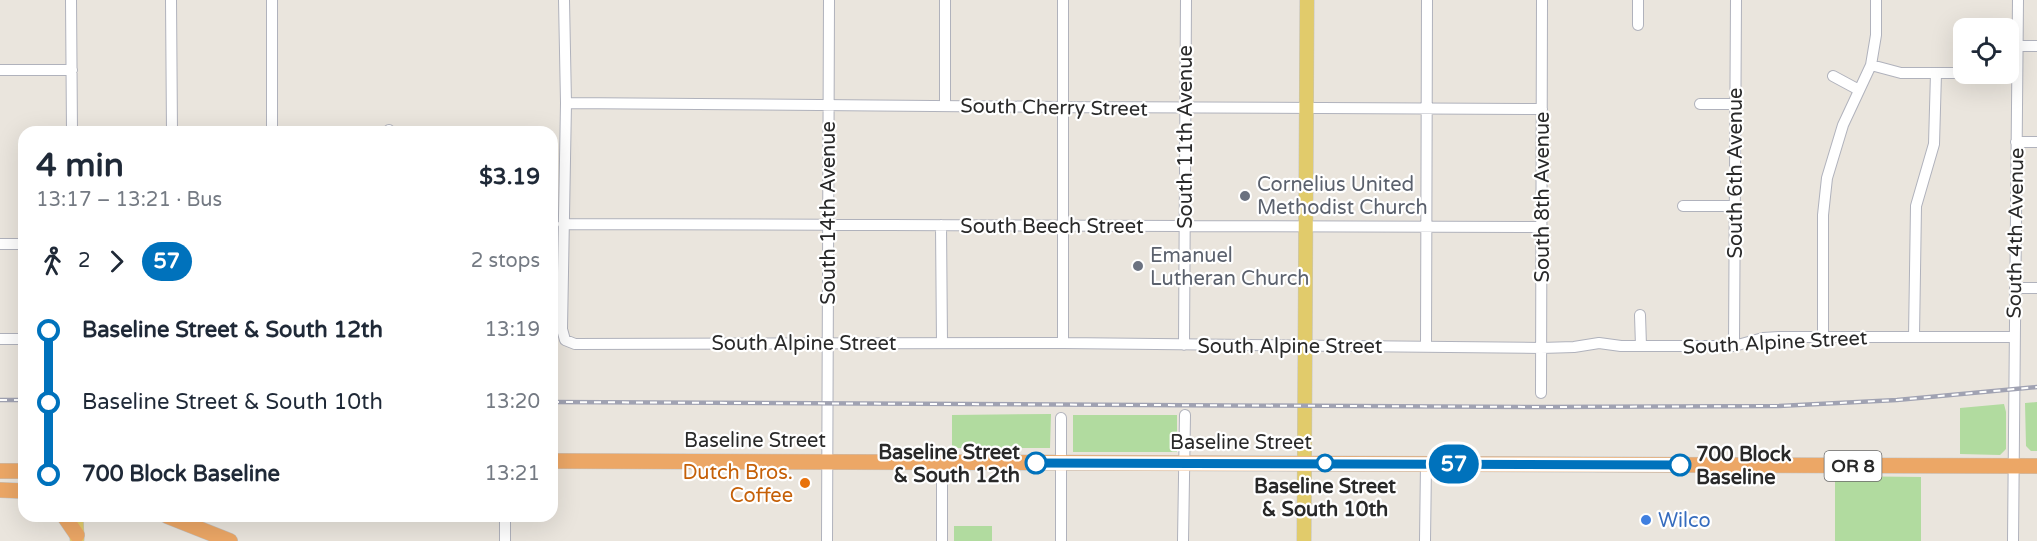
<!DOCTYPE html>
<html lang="en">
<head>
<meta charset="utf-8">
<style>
  :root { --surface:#fff; --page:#f2f2f3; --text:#1f2937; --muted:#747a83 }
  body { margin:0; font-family:"Varela Round",sans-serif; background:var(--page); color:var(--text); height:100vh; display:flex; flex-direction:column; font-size:22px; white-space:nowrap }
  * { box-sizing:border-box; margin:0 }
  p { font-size:20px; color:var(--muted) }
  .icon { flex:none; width:33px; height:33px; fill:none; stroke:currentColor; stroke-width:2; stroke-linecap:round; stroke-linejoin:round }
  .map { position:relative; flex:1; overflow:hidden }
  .sheet { position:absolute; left:18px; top:126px; width:540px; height:396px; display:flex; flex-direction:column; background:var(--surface); border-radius:18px; box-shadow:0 6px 24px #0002 }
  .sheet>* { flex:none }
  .badge { padding:0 12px; border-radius:20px; font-size:21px; line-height:39px }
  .controls { position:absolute; left:1953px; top:18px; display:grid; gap:12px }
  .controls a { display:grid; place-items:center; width:66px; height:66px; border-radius:12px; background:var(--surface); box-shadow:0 6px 24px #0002; font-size:30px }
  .map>.badge { position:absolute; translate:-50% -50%; box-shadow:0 0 0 3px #fff }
  .legs { display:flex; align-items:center; gap:9px; height:66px; padding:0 18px; font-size:20px }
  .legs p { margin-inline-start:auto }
  .head { display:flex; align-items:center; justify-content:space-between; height:102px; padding:0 18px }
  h1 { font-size:33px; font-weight:700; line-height:45px }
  ul { padding:0 18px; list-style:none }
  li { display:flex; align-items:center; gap:21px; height:72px; font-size:22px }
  li i { display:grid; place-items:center; width:9px; height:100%; margin:0 8px; background:currentColor }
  li i::after { content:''; width:15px; height:15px; margin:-8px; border:4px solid; border-radius:50%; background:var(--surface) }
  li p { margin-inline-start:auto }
  li:first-child i { background:linear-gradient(#0000 50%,currentColor 0) }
  li:last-child i { background:linear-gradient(currentColor 50%,#0000 0) }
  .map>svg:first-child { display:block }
</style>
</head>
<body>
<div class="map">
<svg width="2037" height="541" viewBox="0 0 2037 541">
  <rect width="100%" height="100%" fill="#eae5dd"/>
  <!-- green -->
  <path fill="#b1db9f" d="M2037 402V451H2031L2026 446 2025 403Z
    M2004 404 2006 412V449L2000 455 1960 454V408Z
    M1051 414 1050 448H952V415Z
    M1073 415H1177V452H1073Z
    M1835 476 1921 477V541H1835Z
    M954 526H992V541H954Z"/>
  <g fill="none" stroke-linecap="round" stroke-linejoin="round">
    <!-- minor casing -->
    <g stroke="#b0b2bc" stroke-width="12">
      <path id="minor" d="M71 0 72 132
        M171 0 172 132
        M272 0V132
        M564 0 566 103 562 329 565 340 575 344 1063 343 1541 348 1574 347 1599 343 1621 346H1734L1763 338 1779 337H2014
        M1063 0V343
        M1638 25V0
        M2018 46H2037
        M1871 65 1901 73H1964
        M0 70H72
        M1985 74H2017
        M1833 76 1859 90
        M566 103 1063 107 1542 109
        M1700 104H1736
        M945 106V0
        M389 130V132
        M2016 142H2037
        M1683 206H1735
        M563 224 1542 227
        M941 225 942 343
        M0 244H24
        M2015 288H2037
        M1640 315 1641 346
        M1823 337V215L1827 178 1843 125 1871 65 1876 35V0
        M1914 337 1916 206 1934 144 1936 73
        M0 339H24
        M1184 345 1186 0
        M1734 346 1736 0
        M1426 347 1427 0
        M1541 393 1542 0
        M505 541V516
        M827 541 829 0
        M942 541V462
        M1061 541V418
        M1183 541 1185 415
        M1425 541 1426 464
        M2013 541 2018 0"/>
    </g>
    <!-- major casing -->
    <g stroke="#c3c3c3" stroke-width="15">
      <path id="major" d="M76 516 77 539
        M1304 541 1307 0"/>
    </g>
    <!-- highway casing -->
    <g stroke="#c3c3c3" stroke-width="16">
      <path id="highway" d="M552 461 2037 466
        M0 471H24
        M0 490 24 491
        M64 516 77 535
        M167 516 230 541"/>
    </g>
    <!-- minor -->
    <use href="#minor" stroke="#fff" stroke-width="10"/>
    <!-- major -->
    <use href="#major" stroke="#e1cb6b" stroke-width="14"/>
    <!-- highway -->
    <use href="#highway" stroke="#eca766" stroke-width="15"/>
    <!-- rail casing -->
    <g stroke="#a0a2b2" stroke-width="4.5">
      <path id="rail" d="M0 400H24
        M552 402 1544 407 1779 406 1897 400 2037 387"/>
    </g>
    <!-- rail -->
    <use href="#rail" stroke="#fff" stroke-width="2" stroke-dasharray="7" stroke-linecap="butt"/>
  </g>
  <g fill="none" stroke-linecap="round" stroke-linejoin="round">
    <!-- line-1 casing -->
    <g stroke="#fff" stroke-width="14">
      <path id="line-1" d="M1036 463 1680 465"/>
    </g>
    <!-- line-1 -->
    <use href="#line-1" stroke="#0072bc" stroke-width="9"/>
  </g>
  <!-- markers -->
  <g fill="#6b7280" stroke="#fff" stroke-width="2">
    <circle cx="1245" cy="196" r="6"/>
    <circle cx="1138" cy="266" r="6"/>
  </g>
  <g fill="#fff" stroke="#0072bc" stroke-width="3">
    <circle cx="1036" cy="463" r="10"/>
    <circle cx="1325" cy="463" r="8"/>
    <circle cx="1680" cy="465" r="10"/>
  </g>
  <circle fill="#e8710a" stroke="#fff" stroke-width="2" cx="805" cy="483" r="6"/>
  <circle fill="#3f7fe0" stroke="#fff" stroke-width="2" cx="1646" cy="520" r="6"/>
  <g text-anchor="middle" stroke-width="4.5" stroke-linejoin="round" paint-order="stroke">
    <!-- shield labels -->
    <rect fill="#fff" stroke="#696969" stroke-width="1.5" x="1824.5" y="451" width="57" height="30" rx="4.5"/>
    <g font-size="18" font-weight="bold" fill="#292929">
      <text x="1853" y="472">OR 8</text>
    </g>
    <!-- street labels -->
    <g font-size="20" fill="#292929" stroke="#fff">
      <text transform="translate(1054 107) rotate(1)" y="7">South Cherry Street</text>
      <text transform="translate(1185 137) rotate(-90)" y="7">South 11th Avenue</text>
      <text transform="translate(1735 173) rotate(-90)" y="7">South 6th Avenue</text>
      <text transform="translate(1542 197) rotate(-90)" y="7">South 8th Avenue</text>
      <text transform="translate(828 213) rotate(-90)" y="7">South 14th Avenue</text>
      <text x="1052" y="233">South Beech Street</text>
      <text transform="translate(2015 233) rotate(-89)" y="7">South 4th Avenue</text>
      <text transform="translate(1775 342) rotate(-3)" y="7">South Alpine Street</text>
      <text x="804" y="350">South Alpine Street</text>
      <text x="1290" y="353">South Alpine Street</text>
      <text x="755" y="447">Baseline Street</text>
      <text x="1241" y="449">Baseline Street</text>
    </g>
    <!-- worship labels -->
    <g font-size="20" fill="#5b616d" stroke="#fff" text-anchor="start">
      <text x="1257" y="191">Cornelius United<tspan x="1257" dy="23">Methodist Church</tspan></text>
      <text x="1150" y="262">Emanuel<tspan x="1150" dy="23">Lutheran Church</tspan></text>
    </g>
    <!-- stop labels -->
    <g font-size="20" font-weight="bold" fill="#292929" stroke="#fff" text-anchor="end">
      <text x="1020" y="459">Baseline Street<tspan x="1020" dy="23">&amp; South 12th</tspan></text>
      <text x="1696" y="461" text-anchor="start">700 Block<tspan x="1696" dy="23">Baseline</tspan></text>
      <text x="1325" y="493" text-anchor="middle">Baseline Street<tspan x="1325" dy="23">&amp; South 10th</tspan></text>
    </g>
    <!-- food labels -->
    <g font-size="20" fill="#c56008" stroke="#fff" text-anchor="end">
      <text x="793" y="479">Dutch Bros.<tspan x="793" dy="23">Coffee</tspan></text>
    </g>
    <!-- shop labels -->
    <g font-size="20" fill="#366cbe" stroke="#fff" text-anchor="start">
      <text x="1658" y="527">Wilco</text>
    </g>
  </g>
</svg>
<div class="controls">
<a><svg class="icon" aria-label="locate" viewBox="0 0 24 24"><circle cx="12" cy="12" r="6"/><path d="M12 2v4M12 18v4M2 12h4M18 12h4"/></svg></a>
</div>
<b class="badge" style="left:1454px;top:464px;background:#0072bc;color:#fff">57</b>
<section class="sheet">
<div class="head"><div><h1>4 min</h1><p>13:17 – 13:21 · Bus</p></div><b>$3.19</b></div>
<div class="legs"><svg class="icon" aria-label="walk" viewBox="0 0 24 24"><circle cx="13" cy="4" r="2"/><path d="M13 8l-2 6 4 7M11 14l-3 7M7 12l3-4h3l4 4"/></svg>2<svg class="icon" aria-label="forward" viewBox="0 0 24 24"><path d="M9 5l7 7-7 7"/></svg><b class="badge" style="background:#0072bc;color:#fff">57</b><p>2 stops</p></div>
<ul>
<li><i style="color:#0072bc"></i><b>Baseline Street &amp; South 12th</b><p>13:19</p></li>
<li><i style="color:#0072bc"></i><span>Baseline Street &amp; South 10th</span><p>13:20</p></li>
<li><i style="color:#0072bc"></i><b>700 Block Baseline</b><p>13:21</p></li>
</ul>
</section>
</div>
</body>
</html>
